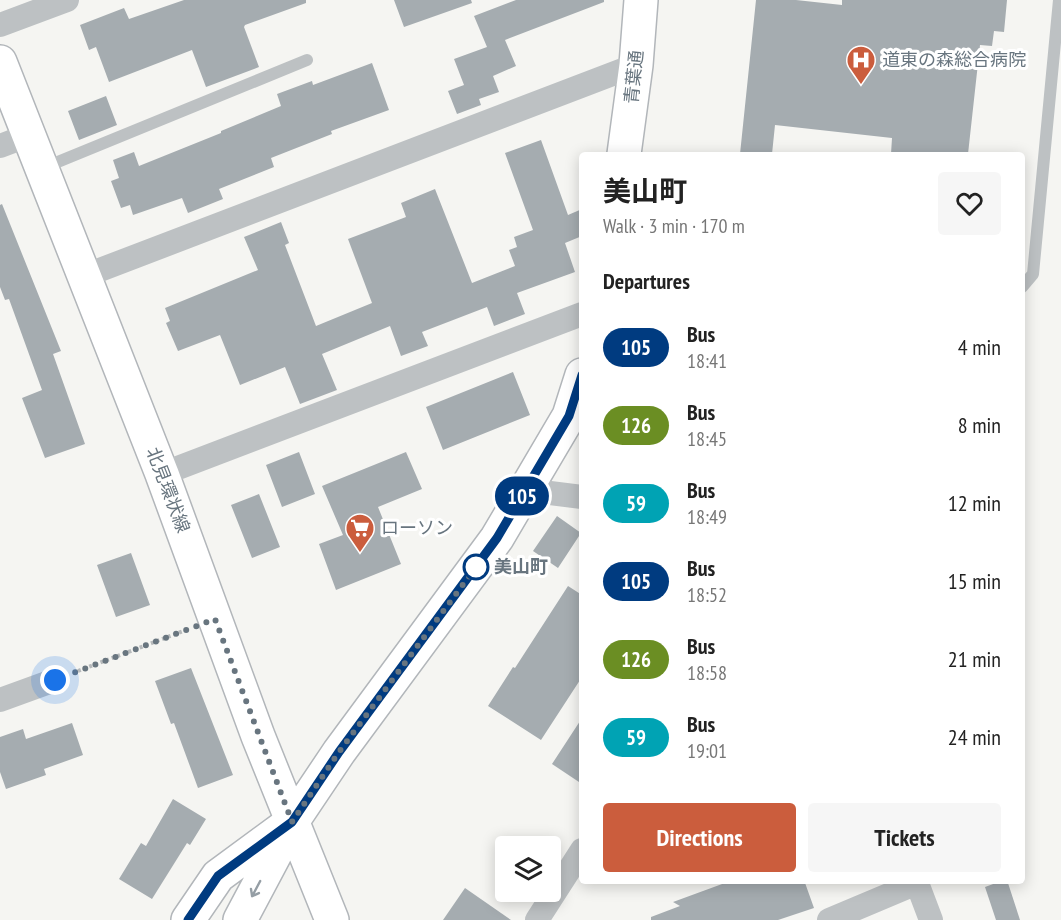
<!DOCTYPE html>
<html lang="en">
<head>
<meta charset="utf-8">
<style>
  :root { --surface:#fff; --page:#f6f6f6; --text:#222; --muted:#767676; --accent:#cb5d3d }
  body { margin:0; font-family:"PT Sans Narrow","Noto Sans JP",sans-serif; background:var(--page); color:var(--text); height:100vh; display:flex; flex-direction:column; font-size:22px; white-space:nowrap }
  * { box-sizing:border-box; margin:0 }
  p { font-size:20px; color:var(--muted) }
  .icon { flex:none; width:33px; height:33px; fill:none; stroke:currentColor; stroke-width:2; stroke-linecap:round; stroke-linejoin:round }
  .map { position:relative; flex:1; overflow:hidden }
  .details { position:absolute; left:579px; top:152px; width:446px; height:732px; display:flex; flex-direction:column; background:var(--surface); border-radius:6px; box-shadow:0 3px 15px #0003 }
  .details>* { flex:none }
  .badge { padding:0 12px; border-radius:20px; font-size:21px; line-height:39px }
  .controls { position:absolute; left:495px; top:836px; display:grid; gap:12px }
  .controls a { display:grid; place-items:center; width:66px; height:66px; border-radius:6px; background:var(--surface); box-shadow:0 3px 15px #0003; font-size:30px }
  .you { position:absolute; width:30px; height:30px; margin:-15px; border:4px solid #fff; border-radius:50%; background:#1a73e8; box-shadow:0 0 0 9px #1a73e833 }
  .map>.badge { position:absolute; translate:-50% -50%; box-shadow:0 0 0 3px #fff }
  h2 { padding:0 24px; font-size:22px; line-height:54px }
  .round { display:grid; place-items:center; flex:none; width:63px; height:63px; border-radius:6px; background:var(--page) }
  .head { display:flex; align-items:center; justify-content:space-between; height:102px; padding:0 24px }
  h1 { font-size:28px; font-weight:700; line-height:45px }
  .cta { display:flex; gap:12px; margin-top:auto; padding:12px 24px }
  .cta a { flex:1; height:69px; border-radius:6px; background:var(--accent); color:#fff; font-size:24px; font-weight:700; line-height:69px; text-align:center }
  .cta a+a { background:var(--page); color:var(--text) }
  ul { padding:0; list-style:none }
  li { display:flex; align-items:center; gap:18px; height:78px; padding:0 24px }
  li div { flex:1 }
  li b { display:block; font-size:22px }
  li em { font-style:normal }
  li .badge { min-width:66px; font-weight:700; text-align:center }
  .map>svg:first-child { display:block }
</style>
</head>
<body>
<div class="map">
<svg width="1061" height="920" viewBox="0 0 1061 920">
  <rect width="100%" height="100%" fill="#f5f5f2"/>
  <!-- building -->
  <path fill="#a5acb0" d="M184 0H306V3L245 25 244 27 259 67 206 87 192 50 109 82 96 47 89 50 80 25 124 8 129 19Z
    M394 0H471L472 3 404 27Z
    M516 0H604V2L505 40 516 66 493 76 499 92 479 99 481 105 457 114 448 91 464 85 454 59 487 47 474 16Z
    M756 0H796L842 5V0H1007L1004 32 994 31 992 46 980 45 968 154H891L892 138 775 125 772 154H740Z
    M372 63 389 110 331 131 332 134 271 158 274 167 219 189 223 199 188 213 182 198 133 215 130 205 121 208 111 181 119 178 113 160 134 152 139 166 221 133V131L281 106 277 94 312 81 313 85Z
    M106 96 117 125 79 140 68 111Z
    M541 140 568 215 582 209V236L565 243 575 272 517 293 525 314 494 326 487 307 422 332 428 346 401 356 390 326 322 354 337 390 300 404 285 367 240 385 220 335 178 351 166 323 170 321 165 308 258 270 244 237 281 222 289 243 285 245 316 326 372 303 348 239 406 217 401 203 435 189 472 283 515 266 509 250 517 247 514 237 533 230 505 153Z
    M2 204 61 351 53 354 85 444 45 458 22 398 42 390 9 299 5 300 0 287V205Z
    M513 372 530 415 443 450 426 407Z
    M299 452 315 494 282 507 266 465Z
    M406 452 422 489 378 507 401 564 336 590 319 544 343 535 322 486Z
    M259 494 280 547 252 558 231 505Z
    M557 516 581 533 558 568 533 551Z
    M131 553 150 605 116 617 97 565Z
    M568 586 582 595V677L541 740 488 706 513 667 515 668Z
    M191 668 233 775 198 788 174 723 171 724 155 681Z
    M582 718V784L552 764Z
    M72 723 83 755 44 769 46 775 6 789 0 772V737L23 729 26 739Z
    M173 799 206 819 190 845 187 843 152 899 119 879 141 843 146 846Z
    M733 880H804L814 908 778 920H651V917L680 906 673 902Z
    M1004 880H1007L1020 920H996L985 887Z
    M465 888 511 920H443Z"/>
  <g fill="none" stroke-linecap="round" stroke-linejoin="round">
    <!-- secondary casing -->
    <g stroke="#b2b6ba" stroke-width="36">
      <path id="secondary" d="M0 62 162 474 258 736 332 920
        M624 154 636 65 641 0
        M188 920 218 876 286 826
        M240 920 292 822 339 752 497 538 569 416 582 375"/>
    </g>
    <!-- path -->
    <path stroke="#b7babc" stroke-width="4" stroke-dasharray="3 3" stroke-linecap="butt" d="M78 671 186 630"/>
    <!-- lane -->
    <path stroke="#bdc1c3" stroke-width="12" d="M43 168 307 60
      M1022 287 1033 274 1059 0"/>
    <!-- street -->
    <path stroke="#bdc1c3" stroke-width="24" d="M0 25 67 0
      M0 146 29 135
      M84 276 636 65
      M162 474 582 314
      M526 490 582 497
      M0 700 55 680
      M537 920 582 850
      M829 920 917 883 931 920"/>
    <!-- secondary -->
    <use href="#secondary" stroke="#fff" stroke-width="33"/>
  </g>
  <!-- one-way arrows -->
  <defs><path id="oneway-shaft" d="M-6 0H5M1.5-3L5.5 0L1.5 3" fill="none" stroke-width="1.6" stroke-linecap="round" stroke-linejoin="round" transform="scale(1.5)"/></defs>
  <use stroke="#959ea5" href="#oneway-shaft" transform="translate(256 889) rotate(118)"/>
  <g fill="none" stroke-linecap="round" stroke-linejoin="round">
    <!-- line casing -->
    <g stroke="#fff" stroke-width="14">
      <path id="line" d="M188 920 218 876 292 822 339 752 497 538 569 416 582 375"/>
    </g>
    <!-- line -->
    <use href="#line" stroke="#003b80" stroke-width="9"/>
    <!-- walk -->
    <path stroke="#68757f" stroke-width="6" stroke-dasharray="0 10.8" d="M55 680 215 619 292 822 339 752 476 567"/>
  </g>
  <!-- icons -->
  <defs>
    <g id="hospital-pin" transform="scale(1.5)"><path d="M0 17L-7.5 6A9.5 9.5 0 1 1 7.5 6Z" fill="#cb5d3d" stroke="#fff"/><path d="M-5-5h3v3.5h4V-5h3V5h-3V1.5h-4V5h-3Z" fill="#fff"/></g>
    <g id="supermarket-pin" transform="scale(1.5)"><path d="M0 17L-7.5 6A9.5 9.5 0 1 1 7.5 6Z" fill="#cb5d3d" stroke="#fff"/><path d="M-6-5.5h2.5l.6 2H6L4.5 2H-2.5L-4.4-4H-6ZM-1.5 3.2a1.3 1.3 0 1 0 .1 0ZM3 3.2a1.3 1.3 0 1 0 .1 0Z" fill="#fff"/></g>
  </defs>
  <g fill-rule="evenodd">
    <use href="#hospital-pin" x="861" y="60"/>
    <use href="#supermarket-pin" x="360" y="528"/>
  </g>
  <!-- markers -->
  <circle fill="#fff" stroke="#003b80" stroke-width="3" cx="476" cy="567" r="12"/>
  <g text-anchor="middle" stroke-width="6" stroke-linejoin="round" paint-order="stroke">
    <!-- poi labels -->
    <g font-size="18" fill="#68757f" stroke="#fff" text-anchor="start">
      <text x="882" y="66">道東の森総合病院</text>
      <text x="381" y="534">ローソン</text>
    </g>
    <!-- street labels -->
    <g font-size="18" fill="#68757f" stroke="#fff">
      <text transform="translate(634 77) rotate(-84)" y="6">青葉通</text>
      <text transform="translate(168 490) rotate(69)" y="6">北見環状線</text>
    </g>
    <!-- stop labels -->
    <g font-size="18" font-weight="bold" fill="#68757f" stroke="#fff" text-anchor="start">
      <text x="494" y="573">美山町</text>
    </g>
  </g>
</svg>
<div class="controls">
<a><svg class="icon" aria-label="layers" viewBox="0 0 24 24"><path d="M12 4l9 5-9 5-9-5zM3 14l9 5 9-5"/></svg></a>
</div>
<div class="you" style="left:55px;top:680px"></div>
<b class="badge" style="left:522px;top:496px;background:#003b80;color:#fff">105</b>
<section class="details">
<div class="head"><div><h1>美山町</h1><p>Walk · 3 min · 170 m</p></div><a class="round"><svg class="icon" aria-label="heart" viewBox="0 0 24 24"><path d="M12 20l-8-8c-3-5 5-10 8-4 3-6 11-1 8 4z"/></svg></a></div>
<h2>Departures</h2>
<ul>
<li><span class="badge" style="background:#003b80;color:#fff">105</span><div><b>Bus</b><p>18:41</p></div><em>4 min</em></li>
<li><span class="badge" style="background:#6b8e23;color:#fff">126</span><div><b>Bus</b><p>18:45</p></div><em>8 min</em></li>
<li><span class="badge" style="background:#00a3b4;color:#fff">59</span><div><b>Bus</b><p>18:49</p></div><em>12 min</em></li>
<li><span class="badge" style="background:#003b80;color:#fff">105</span><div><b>Bus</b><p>18:52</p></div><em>15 min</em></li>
<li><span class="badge" style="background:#6b8e23;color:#fff">126</span><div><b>Bus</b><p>18:58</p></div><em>21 min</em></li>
<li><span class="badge" style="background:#00a3b4;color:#fff">59</span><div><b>Bus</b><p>19:01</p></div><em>24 min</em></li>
</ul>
<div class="cta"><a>Directions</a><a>Tickets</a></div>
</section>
</div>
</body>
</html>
